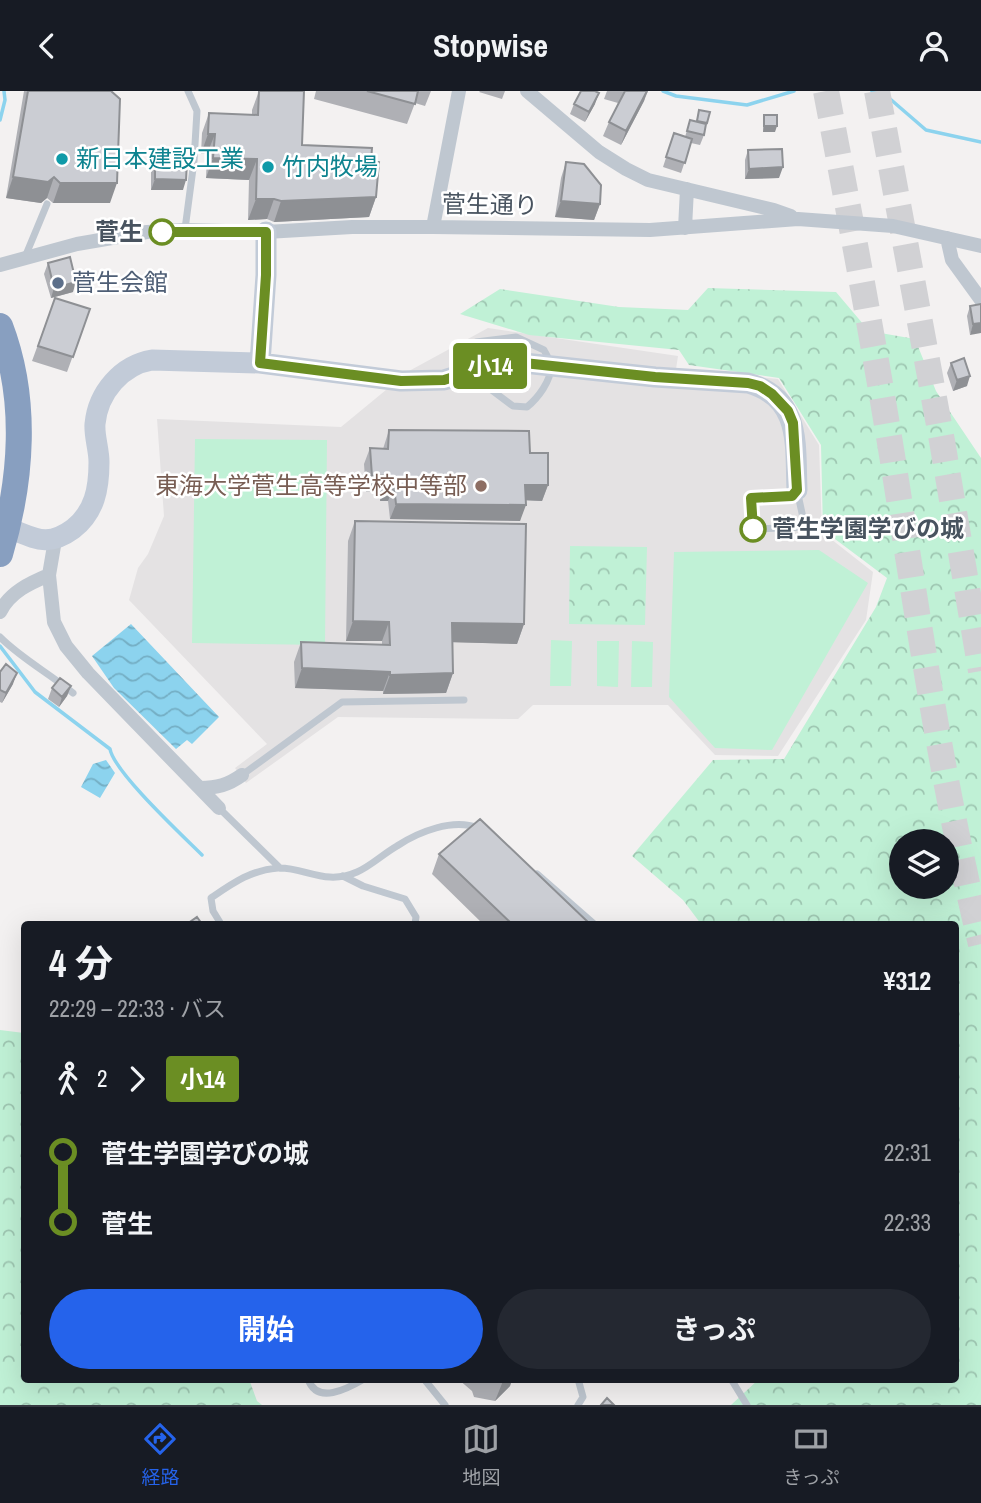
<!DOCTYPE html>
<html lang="ja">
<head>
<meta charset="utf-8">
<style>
  :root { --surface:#171b24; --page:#242831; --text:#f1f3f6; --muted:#9ea1a6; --line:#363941; --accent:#2563eb }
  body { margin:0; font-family:"Archivo Narrow","Noto Sans JP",sans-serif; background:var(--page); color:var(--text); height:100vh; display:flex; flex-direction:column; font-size:26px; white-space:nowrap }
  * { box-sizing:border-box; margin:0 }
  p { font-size:23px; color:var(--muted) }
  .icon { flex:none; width:38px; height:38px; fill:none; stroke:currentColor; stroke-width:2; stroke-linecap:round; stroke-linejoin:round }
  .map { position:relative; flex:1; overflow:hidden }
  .details { position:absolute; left:21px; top:830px; width:938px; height:462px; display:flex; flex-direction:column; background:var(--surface); border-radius:7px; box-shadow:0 7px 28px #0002 }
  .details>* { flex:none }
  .badge { padding:0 14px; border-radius:5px; font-size:24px; line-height:46px }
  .tools { position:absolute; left:889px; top:738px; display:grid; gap:14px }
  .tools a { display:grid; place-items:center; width:70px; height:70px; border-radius:50%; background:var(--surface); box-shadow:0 7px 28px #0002; font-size:35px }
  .map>.badge { position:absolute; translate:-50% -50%; box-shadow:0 0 0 4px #fff }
  .legs { display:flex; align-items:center; gap:10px; height:77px; padding:0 28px; font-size:23px }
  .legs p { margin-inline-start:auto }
  .head { display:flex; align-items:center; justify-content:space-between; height:119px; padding:0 28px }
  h1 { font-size:38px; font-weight:700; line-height:52px }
  .action { display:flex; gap:14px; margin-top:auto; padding:14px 28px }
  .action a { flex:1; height:80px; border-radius:42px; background:var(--accent); color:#fff; font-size:28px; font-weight:700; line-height:80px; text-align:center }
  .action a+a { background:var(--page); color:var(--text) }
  ul { padding:0 28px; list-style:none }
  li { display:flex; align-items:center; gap:24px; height:70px; font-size:26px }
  li i { display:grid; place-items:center; width:10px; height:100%; margin:0 9px; background:currentColor }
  li i::after { content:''; width:18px; height:18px; margin:-9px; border:5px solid; border-radius:50%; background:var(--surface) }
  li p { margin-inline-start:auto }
  li:first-child i { background:linear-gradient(#0000 50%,currentColor 0) }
  li:last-child i { background:linear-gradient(currentColor 50%,#0000 0) }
  header { display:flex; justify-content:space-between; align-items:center; height:91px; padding:0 28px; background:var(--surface); font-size:32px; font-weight:700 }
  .tabs { display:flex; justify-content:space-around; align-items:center; height:98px; border-top:2px solid var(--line); background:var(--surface); font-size:19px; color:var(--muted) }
  .tabs a { display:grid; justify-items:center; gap:4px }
  .tabs .on { color:var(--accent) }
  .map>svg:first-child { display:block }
</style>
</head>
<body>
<header><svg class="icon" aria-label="back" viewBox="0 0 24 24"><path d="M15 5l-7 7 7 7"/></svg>Stopwise<svg class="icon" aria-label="person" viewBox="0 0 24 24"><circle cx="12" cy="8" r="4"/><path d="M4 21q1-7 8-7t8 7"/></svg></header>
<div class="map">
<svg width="981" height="1314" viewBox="0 0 981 1314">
  <defs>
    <pattern id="forest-crowns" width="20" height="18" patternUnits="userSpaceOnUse" patternTransform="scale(1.75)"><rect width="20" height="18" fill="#c0f1d6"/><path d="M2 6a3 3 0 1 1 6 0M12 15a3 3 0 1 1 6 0" fill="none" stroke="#9ec6b1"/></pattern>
    <pattern id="water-waves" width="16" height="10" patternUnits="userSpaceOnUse" patternTransform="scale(1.75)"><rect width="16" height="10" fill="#8cd3ee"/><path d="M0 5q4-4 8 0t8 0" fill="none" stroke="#74aec4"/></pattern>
  </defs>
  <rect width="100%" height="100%" fill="#f3f1f1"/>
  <!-- education -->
  <path fill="#e4e2e3" d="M488 237 678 265 676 278 778 288 819 354 822 441 873 481 866 529 778 665 715 664 668 614H533L518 628 338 626 246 692 235 677 267 653 129 509 138 477 148 463 164 425 157 328 341 336 409 280Z"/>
  <!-- grass -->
  <path fill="#c0f1d6" d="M195 348 327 349 325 554 192 552Z
    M819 459 868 492 772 659 715 657 669 606 674 461Z
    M551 549 572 550 571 595H550Z
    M597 550H619L618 596 597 595Z
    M632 550 653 551 652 596H631Z"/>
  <!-- forest -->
  <path fill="url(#forest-crowns)" fill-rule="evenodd" d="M708 197 836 201 869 240 915 248 936 300 981 367V1314H731L759 1288H956V833H701L683 809 632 765 713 669 784 668 876 516 887 487 823 439 821 354 779 287 689 274 679 259 529 244 460 223 500 198 619 216 688 219ZM901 751H947V796H901Z
    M570 455 647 456 645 534 569 533Z
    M0 939 24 942V1288H249L257 1310 262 1314H0Z"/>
  <!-- water -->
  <path fill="url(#water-waves)" d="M131 533 219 626 192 653 187 649 176 658 114 597 92 565Z
    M106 669 115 682 100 707 81 696 93 673Z"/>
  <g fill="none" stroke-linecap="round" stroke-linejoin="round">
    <!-- stream -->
    <path stroke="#8cd3ee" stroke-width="3.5" d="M663 0 676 5 747 14 794 0
      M872 0 889 7 926 39 981 51
      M0 29 5 9 4 0
      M0 555 35 601 110 658C114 681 183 745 202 764"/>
    <!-- highway-tunnel -->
    <path stroke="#d1d1d4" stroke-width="26" stroke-dasharray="26 13" stroke-linecap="butt" d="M826 0C849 121 872 242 892 364 918 528 942 692 981 853
      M877 0 942 350 981 580"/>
    <!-- lane -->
    <path stroke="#bfc7d0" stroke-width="7" d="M185 138 194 70 197 20 188 0
      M25 166 47 113
      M516 246 544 259C546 263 551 271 551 275 551 290 538 307 527 316L513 315 469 282 476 251Z
      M797 399 805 436 753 438 751 406 792 405Z
      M0 546C22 568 49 582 73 602
      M242 684 342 611 464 609
      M219 717 280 777
      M537 783 594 833
      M343 785 363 795 405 808 416 826 415 833
      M221 833 213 820 211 807C233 792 251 779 278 777 305 776 325 795 357 781 371 775 383 763 397 755 418 741 453 727 478 737
      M308 1288C317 1314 347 1298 364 1288
      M424 1288 445 1314
      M731 1288 747 1314
      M578 1314 583 1306 578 1288"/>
    <!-- street -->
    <path stroke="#bfc7d0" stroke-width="14" d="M527 0 599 61 626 78 648 89 774 119 791 125
      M433 136 459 0
      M685 137 687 98
      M947 147 952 169 981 209
      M0 174 77 153 147 141 185 139 266 141 352 136H433L650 139 798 128 893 135 981 155
      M55 449 49 484 54 531 66 555 88 582 219 717
      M0 521C10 501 30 492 49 484
      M200 697C217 697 228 694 242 684"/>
    <!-- secondary -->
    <path stroke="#c2cbd8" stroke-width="21" d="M260 272 266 184V141
      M8 437C35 447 47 457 73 438 95 421 99 397 99 371 99 358 94 345 95 333 98 301 122 274 152 269L260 272 401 290 444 289 488 275 524 272 655 286 748 292C802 307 795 354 797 399"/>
    <!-- highway -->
    <path stroke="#889fc0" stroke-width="26" d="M0 235C28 308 22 389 0 463"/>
  </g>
  <!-- wall -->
  <path fill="#afb0b5" d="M24 0H111L110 112H53L47 107 41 112 6 107Z
    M259 0H304L302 54 371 70 376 106 369 126 274 131 267 128 248 129 249 89 206 87 207 63H201L202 42 209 22 252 24V19Z
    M316 0H431L425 15 415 12 407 33 314 8Z
    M480 0H505L502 8 479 1Z
    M607 0H648L644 10 621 54 603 45 609 31 618 12 604 8Z
    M574 13H595L585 31 570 23Z
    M699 19 704 44 700 54 691 52 681 82 663 76 674 42 685 46 690 29 696 31Z
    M764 24 775 41H763V29Z
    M748 59 779 87 745 88V69Z
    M155 70 183 99H151V81Z
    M566 71 600 113 594 129 555 126 561 87Z
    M48 172 73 201 51 207 44 183Z
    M55 207 90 218 67 281 32 270Z
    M981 213 970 244 967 225 970 215Z
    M951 272 967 295 953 300 947 282Z
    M389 339 530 362 548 394 542 410 525 409 520 430 390 428 388 410H380V400L366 401 364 373 370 357 383 358Z
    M355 430 524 533 517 553 452 551 453 582 446 602 383 603V600L295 597 294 571 301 551 382 554V550H346L348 450Z
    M0 581 13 593 2 612 0 611Z
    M71 595 67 605 59 616 48 608 52 597Z
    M439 763 590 833H483L432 783Z
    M458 1288H512L510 1295 495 1310 474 1306 472 1300Z"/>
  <!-- shaded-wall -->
  <path fill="#8e9094" d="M647 0 644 10 621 54 626 40Z
    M599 2 595 13 585 31 589 21Z
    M764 35H777L775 41H763Z
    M208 43H215L207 63H201Z
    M213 67 257 68 249 89 206 87Z
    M783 76 779 87 745 88 749 78Z
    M13 86H54L47 107 41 112 6 107Z
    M155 88 186 89 183 99H151Z
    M60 92H117L110 112H53Z
    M376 106 369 126 274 131 281 110Z
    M256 108H274L267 128 248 129Z
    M561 110 600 113 594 129 555 126Z
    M76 191 73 201 51 207 54 197Z
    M981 232V242L970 244 973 233Z
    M970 285 967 295 953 300 957 289Z
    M385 384 380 400 366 401 372 385Z
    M385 394 394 395 388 410H380Z
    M525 394H548L542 410 519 409Z
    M396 413 526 414 520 430 390 428Z
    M353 530 389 531 382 550H346Z
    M452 532 524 533 517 553 445 551Z
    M302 577 390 581 383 600 295 597Z
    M17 582 13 593 2 612 6 602Z
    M453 582 446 602 383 603 390 584Z
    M71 595 67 605 59 616 62 606Z
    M504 1288H512L510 1295 495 1310 503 1290Z"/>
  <!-- building -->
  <path fill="#cbcdd3" stroke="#8e9094" stroke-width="2" d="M28 0H111L120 8 117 92H60L54 86 48 91 13 86Z
    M259 0H304L302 54 372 57 371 70 379 71 376 106 281 110 274 108H256L257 68 213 67 215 43H208L209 22 258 24Z
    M367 0H418L415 13Z
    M581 0H595L599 2 589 21 574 13Z
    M625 0H647L626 40 609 31Z
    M699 19 710 21 707 32 697 30Z
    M764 24H777V35H764Z
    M690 29 706 33 704 44 687 40Z
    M674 42 692 48 685 72 666 66Z
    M782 58 783 76 749 78 748 59Z
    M155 70 187 71 186 89 155 88Z
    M566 71 584 73 601 94 600 113 561 110Z
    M70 166 76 191 54 197 48 172Z
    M55 207 90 218 73 266 38 255Z
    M981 213V232L973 233 970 215Z
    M964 267 970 285 957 289 951 272Z
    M389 339 529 340 530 362H548V394H525L526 414 396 413 394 395 385 394V384L372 385 370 357 388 358Z
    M355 430 526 433 524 533 452 532 453 582 390 584V581L302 577 301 551 390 554 389 531 353 530Z
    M6 573 17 582 6 602 0 599V581Z
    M60 587 71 595 62 606 52 597Z
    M480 728 590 833H512L439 763Z
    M197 826 202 833H187Z
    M607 1307 614 1314H601Z"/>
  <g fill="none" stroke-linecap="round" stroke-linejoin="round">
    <!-- line-1 casing -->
    <g stroke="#fff" stroke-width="16">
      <path id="line-1" d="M162 141H266V184L260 272 401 290 444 289 488 275 524 272 655 286 748 292 760 295 772 303 788 320 793 332 797 399 792 405 751 407 753 438"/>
    </g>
    <!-- line-1 -->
    <use href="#line-1" stroke="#6b8e23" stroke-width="10"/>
  </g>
  <!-- markers -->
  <g fill="#0f9aa8" stroke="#fff" stroke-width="2.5">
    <circle cx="62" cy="68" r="7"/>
    <circle cx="268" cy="76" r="7"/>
  </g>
  <g fill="#fff" stroke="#6b8e23" stroke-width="3.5">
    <circle cx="162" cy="141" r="12"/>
    <circle cx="753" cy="438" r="12"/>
  </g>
  <circle fill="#5c6f8a" stroke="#fff" stroke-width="2.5" cx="58" cy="192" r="7"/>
  <circle fill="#8d6e63" stroke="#fff" stroke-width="2.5" cx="481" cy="395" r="7"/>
  <g text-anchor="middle" stroke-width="5" stroke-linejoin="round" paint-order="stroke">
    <!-- culture labels -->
    <g font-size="24" fill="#0d838f" stroke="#fff" text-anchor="start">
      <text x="76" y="76">新日本建設工業</text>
      <text x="282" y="84">竹内牧場</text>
    </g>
    <!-- street labels -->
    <g font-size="24" fill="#48535f" stroke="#fff">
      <text transform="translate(490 114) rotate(1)" y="8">菅生通り</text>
    </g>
    <!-- stop labels -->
    <g font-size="24" font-weight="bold" fill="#48535f" stroke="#fff" text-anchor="end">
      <text x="143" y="149">菅生</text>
      <text x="772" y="446" text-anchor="start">菅生学園学びの城</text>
    </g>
    <!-- service labels -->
    <g font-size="24" fill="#4e5e75" stroke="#fff" text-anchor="start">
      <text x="72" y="200">菅生会館</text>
    </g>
    <!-- education labels -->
    <g font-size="24" fill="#785e54" stroke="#fff" text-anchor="end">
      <text x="467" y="403">東海大学菅生高等学校中等部</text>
    </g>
  </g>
</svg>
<div class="tools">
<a><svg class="icon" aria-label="layers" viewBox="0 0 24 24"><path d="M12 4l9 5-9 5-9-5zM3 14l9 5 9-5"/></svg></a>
</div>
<b class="badge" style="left:490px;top:275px;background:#6b8e23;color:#fff">小14</b>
<section class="details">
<div class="head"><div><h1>4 分</h1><p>22:29 – 22:33 · バス</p></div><b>¥312</b></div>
<div class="legs"><svg class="icon" aria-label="walk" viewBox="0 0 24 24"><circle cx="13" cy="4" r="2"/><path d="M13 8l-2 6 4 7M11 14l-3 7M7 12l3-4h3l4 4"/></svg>2<svg class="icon" aria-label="forward" viewBox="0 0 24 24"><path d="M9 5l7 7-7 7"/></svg><b class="badge" style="background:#6b8e23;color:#fff">小14</b></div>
<ul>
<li><i style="color:#6b8e23"></i><b>菅生学園学びの城</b><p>22:31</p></li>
<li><i style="color:#6b8e23"></i><b>菅生</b><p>22:33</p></li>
</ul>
<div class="action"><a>開始</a><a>きっぷ</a></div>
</section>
</div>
<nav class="tabs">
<a class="on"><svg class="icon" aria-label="directions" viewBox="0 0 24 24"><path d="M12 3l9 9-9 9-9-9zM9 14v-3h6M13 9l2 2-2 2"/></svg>経路</a>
<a><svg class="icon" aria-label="map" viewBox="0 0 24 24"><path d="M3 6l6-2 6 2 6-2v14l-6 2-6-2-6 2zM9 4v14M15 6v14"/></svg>地図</a>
<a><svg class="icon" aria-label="tickets" viewBox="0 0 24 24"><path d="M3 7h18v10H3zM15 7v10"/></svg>きっぷ</a>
</nav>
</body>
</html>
